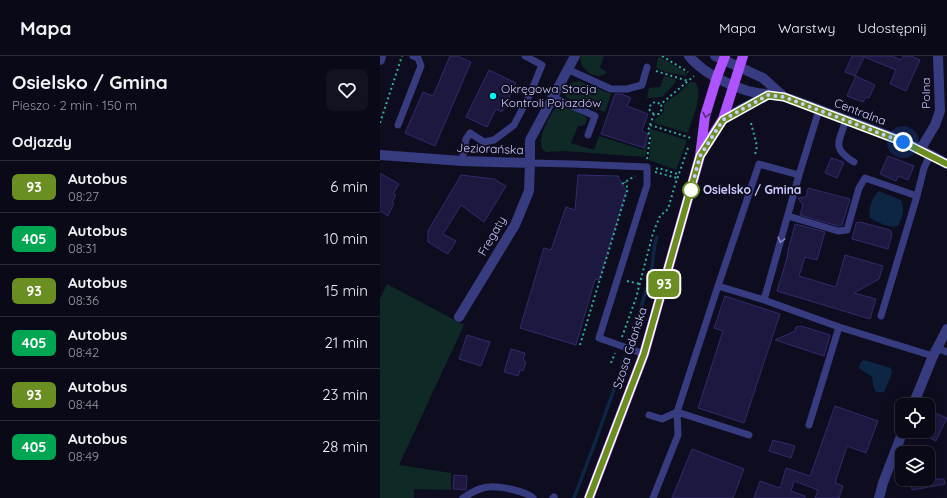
<!DOCTYPE html>
<html lang="pl">
<head>
<meta charset="utf-8">
<style>
  :root { --surface:#0a0917; --page:#131220; --text:#f1f3f6; --muted:#999aa1; --line:#2a2a36 }
  body { margin:0; font-family:Quicksand,sans-serif; background:var(--page); color:var(--text); height:100vh; display:flex; flex-direction:column; font-size:15px; white-space:nowrap }
  * { box-sizing:border-box; margin:0 }
  p { font-size:13px; color:var(--muted) }
  .icon { flex:none; width:22px; height:22px; fill:none; stroke:currentColor; stroke-width:2; stroke-linecap:round; stroke-linejoin:round }
  .map { position:relative; flex:1; overflow:hidden }
  .sheet { display:flex; flex-direction:column; background:var(--surface); width:380px }
  .sheet>* { flex:none }
  .badge { padding:0 8px; border-radius:6px; font-size:14px; line-height:26px }
  .tools { position:absolute; left:515px; top:342px; display:grid; gap:8px }
  .tools a { display:grid; place-items:center; width:40px; height:40px; border-radius:8px; background:var(--surface); box-shadow:0 2px 10px #0003,0 0 0 1px var(--line); font-size:20px }
  .you { position:absolute; width:20px; height:20px; margin:-10px; border:3px solid #fff; border-radius:50%; background:#1a73e8; box-shadow:0 0 0 6px #1a73e833 }
  .map>.badge { position:absolute; translate:-50% -50%; box-shadow:0 0 0 2px #fff }
  h2 { padding:0 12px; font-size:15px; line-height:36px }
  .round { display:grid; place-items:center; flex:none; width:42px; height:42px; border-radius:8px; background:var(--page) }
  .head { display:flex; align-items:center; justify-content:space-between; height:68px; padding:0 12px }
  h1 { font-size:19px; font-weight:800; line-height:30px }
  ul { padding:0; list-style:none }
  li { display:flex; align-items:center; gap:12px; height:52px; padding:0 12px; border-top:1px solid var(--line) }
  li div { flex:1 }
  li b { display:block; font-size:15px }
  li em { font-style:normal }
  li .badge { min-width:44px; font-weight:700; text-align:center }
  header { display:flex; align-items:center; gap:24px; box-sizing:border-box; height:56px; padding:0 20px; background:var(--surface); border-bottom:1px solid var(--line) }
  header strong { font-size:19px }
  nav { display:flex; gap:22px; margin-inline-start:auto; font-size:14px }
  main { display:flex; flex:1; min-height:0 }
  .map>svg:first-child { display:block }
</style>
</head>
<body>
<header>
<strong>Mapa</strong>
<nav><a>Mapa</a><a>Warstwy</a><a>Udostępnij</a></nav>
</header>
<main>
<section class="sheet">
<div class="head"><div><h1>Osielsko / Gmina</h1><p>Pieszo · 2 min · 150 m</p></div><a class="round"><svg class="icon" aria-label="heart" viewBox="0 0 24 24"><path d="M12 20l-8-8c-3-5 5-10 8-4 3-6 11-1 8 4z"/></svg></a></div>
<h2>Odjazdy</h2>
<ul>
<li><span class="badge" style="background:#6b8e23;color:#fff">93</span><div><b>Autobus</b><p>08:27</p></div><em>6 min</em></li>
<li><span class="badge" style="background:#00a651;color:#fff">405</span><div><b>Autobus</b><p>08:31</p></div><em>10 min</em></li>
<li><span class="badge" style="background:#6b8e23;color:#fff">93</span><div><b>Autobus</b><p>08:36</p></div><em>15 min</em></li>
<li><span class="badge" style="background:#00a651;color:#fff">405</span><div><b>Autobus</b><p>08:42</p></div><em>21 min</em></li>
<li><span class="badge" style="background:#6b8e23;color:#fff">93</span><div><b>Autobus</b><p>08:44</p></div><em>23 min</em></li>
<li><span class="badge" style="background:#00a651;color:#fff">405</span><div><b>Autobus</b><p>08:49</p></div><em>28 min</em></li>
</ul>
</section>
<div class="map">
<svg width="567" height="442" viewBox="0 0 567 442">
  <rect width="100%" height="100%" fill="#0e0c1f"/>
  <!-- green -->
  <path fill="#0f2926" d="M201 0H224L220 12 227 16C218 27 197 13 201 0Z
    M280 1 307 17 306 20 286 16 276 12 278 2Z
    M284 20 295 23 296 26 282 41 267 42 269 32 280 31Z
    M199 25 231 38 225 56 192 44 187 42 183 35C186 28 192 26 199 25Z
    M310 26H315C324 39 312 62 308 77L274 67 276 62C283 58 284 56 284 48L300 36Z
    M181 51 196 55 207 62C207 68 204 70 198 70L191 87 214 94 219 80 264 94 268 83 265 101 184 95 166 96 162 93C158 79 167 67 173 55L176 52Z
    M271 73 307 84 296 114 269 104 271 81 269 75Z
    M7 228 84 269 19 409 71 417V434L34 433V442H0V243Z"/>
  <!-- water -->
  <path fill="#0c2644" d="M499 135 521 144C525 154 523 161 518 170 509 173 498 166 490 162 488 153 492 141 499 135Z
    M484 304 511 312 512 317 504 336H496C492 331 494 324 491 320 488 317 483 316 479 312L481 306Z"/>
  <g fill="none" stroke-linecap="round" stroke-linejoin="round">
    <!-- stream -->
    <path stroke="#0c2644" stroke-width="3.5" d="M250 287C258 262 266 237 272 211 274 201 273 191 277 181
      M242 309 244 301
      M194 442 217 381 238 322"/>
  </g>
  <!-- building -->
  <path fill="#1d1840" stroke="#322a6c" d="M70 0H77L91 6 55 90 25 77 43 36 53 40Z
    M472 0H512L521 4 523 0H531L540 4 526 35 510 28 516 14 484 1 475 20 465 16Z
    M109 14 136 27 122 56 116 53 107 71 86 61Z
    M476 20 495 29 489 42 486 41 483 46 467 40Z
    M235 38H242L251 42 247 50 268 58 262 75 268 78 264 92 221 78Z
    M508 100 534 110 528 124 518 120 516 125 500 118Z
    M451 102 464 106 457 122 445 117Z
    M0 117 19 128 13 138 16 139 12 146 14 147 8 160 0 155Z
    M81 119 114 123 126 130 104 166 81 149 63 178 76 185 68 198 48 186V175Z
    M198 119 238 120 246 135 219 224 215 223 196 289 140 272 164 192 171 194 186 151 195 154Z
    M428 132 470 143 462 169 458 170 420 159 423 149 418 142 426 141Z
    M480 166 510 174 512 178 508 193 472 183 476 167Z
    M415 168 445 176 437 204 425 201 419 220 456 231 465 199 503 210 499 223 474 237 496 243 490 263 397 235 408 199H407Z
    M345 240 400 258 364 367 318 352 343 275 334 272Z
    M421 270 450 279 444 300 395 284 415 275 416 271Z
    M87 279 110 286 101 310 79 303Z
    M131 293 145 297 143 304 146 306 143 315 140 314 138 320 124 316Z
    M455 350 498 365 486 397 467 390 455 427 463 430 459 442H435L438 434 414 425 411 435 425 440V442H374L380 425 400 432 406 412 430 420Z
    M553 356 567 362 556 385 548 381V365Z
    M393 384 415 390 411 402 389 395Z
    M312 393 364 413 353 442H292Z
    M74 419 87 420 86 434 73 433Z
    M530 423H564L565 428 532 434Z"/>
  <g fill="none" stroke-linecap="round" stroke-linejoin="round">
    <!-- path -->
    <path stroke="#2db19d" stroke-width="2" stroke-dasharray="2 3" stroke-linecap="butt" d="M282 0 308 16
      M276 15 308 25
      M274 58 271 56 269 53 271 48 275 46 281 48
      M0 67 22 0
      M371 67 377 90 375 99
      M270 69 274 58H279L282 53 281 48 314 20
      M267 103 270 82 268 75 270 69 311 82
      M276 113 278 112 298 118
      M275 116 297 122
      M242 128 255 120
      M247 225 260 228
      M242 281 256 242 273 177 280 160 288 153 295 129 309 89
      M200 289 246 138 248 133 245 126
      M231 307 235 297"/>
    <!-- service -->
    <path stroke="#373b7f" stroke-width="7" d="M187 13 231 33H247L262 29 267 11
      M172 41 215 60 208 79
      M466 64C459 86 451 92 474 106
      M18 69 41 10 38 2 33 0
      M82 105 86 83 90 77 104 86 114 84 134 69 150 38 162 9 145 0
      M150 107 193 108 267 111V129L219 282 264 298
      M408 160 458 175 467 174 479 132 485 122 537 140
      M338 230 379 108 419 119
      M384 244 419 119 439 54
      M501 260 537 140 544 112 550 99
      M557 292 567 296
      M269 359 282 363 297 356 369 379
      M429 369 459 271
      M83 442C91 437 100 431 109 431 119 430 146 435 153 442
      M173 442 174 441
      M273 442 298 379 297 356 338 230 384 244 459 271 553 300"/>
    <!-- minor -->
    <path stroke="#373b7f" stroke-width="10" d="M0 4 1 0
      M540 94 555 69 560 55 558 0
      M0 99 82 105 150 107V84L195 0
      M79 261 135 169 149 135 150 107
      M533 349 553 300 567 273
      M499 442 503 427 523 375"/>
    <!-- tertiary -->
    <path stroke="#373b7f" stroke-width="10" d="M309 0C323 17 347 28 368 35 380 38 393 38 404 41 421 46 437 53 453 59 491 73 532 87 567 108
      M335 0 383 22 404 41
      M343 63 388 39"/>
    <!-- primary -->
    <path stroke="#af52ff" stroke-width="10" d="M322 96 343 63 363 0
      M209 442 264 298 320 100 325 60 337 21 345 0"/>
  </g>
  <!-- one-way arrows -->
  <defs><path id="oneway-chevron" d="M-2-3.5L2.5 0L-2 3.5" fill="none" stroke-width="1.6" stroke-linecap="round" stroke-linejoin="round"/></defs>
  <use stroke="#562c84" href="#oneway-chevron" transform="translate(326 59) rotate(103)"/>
  <use stroke="#8283bf" href="#oneway-chevron" transform="translate(401 184) rotate(105)"/>
  <g fill="none" stroke-linecap="round" stroke-linejoin="round">
    <!-- line casing -->
    <g stroke="#fff" stroke-width="9">
      <path id="line" d="M209 442 264 298 320 100 343 64 388 39 404 41 523 86 567 108"/>
    </g>
    <!-- line -->
    <use href="#line" stroke="#6b8e23" stroke-width="6"/>
    <!-- walk -->
    <path stroke="#cccbff" stroke-width="4" stroke-dasharray="0 7.2" d="M311 134 320 100 343 64 388 39 404 41 523 86"/>
  </g>
  <!-- markers -->
  <circle fill="#00f3f6" stroke="#0e0c1f" stroke-width="1.5" cx="113" cy="40" r="4"/>
  <circle fill="#fff" stroke="#6b8e23" stroke-width="2" cx="311" cy="134" r="8"/>
  <g text-anchor="middle" stroke-width="3.5" stroke-linejoin="round" paint-order="stroke">
    <!-- poi labels -->
    <g font-size="12" fill="#cccbff" stroke="#0e0c1f" text-anchor="start">
      <text x="121" y="37">Okręgowa Stacja<tspan x="121" dy="14">Kontroli Pojazdów</tspan></text>
    </g>
    <!-- street labels -->
    <g font-size="12" fill="#cccbff" stroke="#0e0c1f">
      <text transform="translate(546 37) rotate(-90)" y="4">Polna</text>
      <text transform="translate(480 56) rotate(21)" y="4">Centralna</text>
      <text transform="translate(110 93) rotate(2)" y="4">Jeziorańska</text>
      <text transform="translate(112 180) rotate(-60)" y="4">Fregaty</text>
      <text transform="translate(250 292) rotate(-72)" y="4">Szosa Gdańska</text>
    </g>
    <!-- stop labels -->
    <g font-size="12" font-weight="bold" fill="#cccbff" stroke="#0e0c1f" text-anchor="start">
      <text x="323" y="138">Osielsko / Gmina</text>
    </g>
  </g>
</svg>
<div class="tools">
<a><svg class="icon" aria-label="locate" viewBox="0 0 24 24"><circle cx="12" cy="12" r="6"/><path d="M12 2v4M12 18v4M2 12h4M18 12h4"/></svg></a>
<a><svg class="icon" aria-label="layers" viewBox="0 0 24 24"><path d="M12 4l9 5-9 5-9-5zM3 14l9 5 9-5"/></svg></a>
</div>
<div class="you" style="left:523px;top:86px"></div>
<b class="badge" style="left:284px;top:228px;background:#6b8e23;color:#fff">93</b>
</div>
</main>
</body>
</html>
